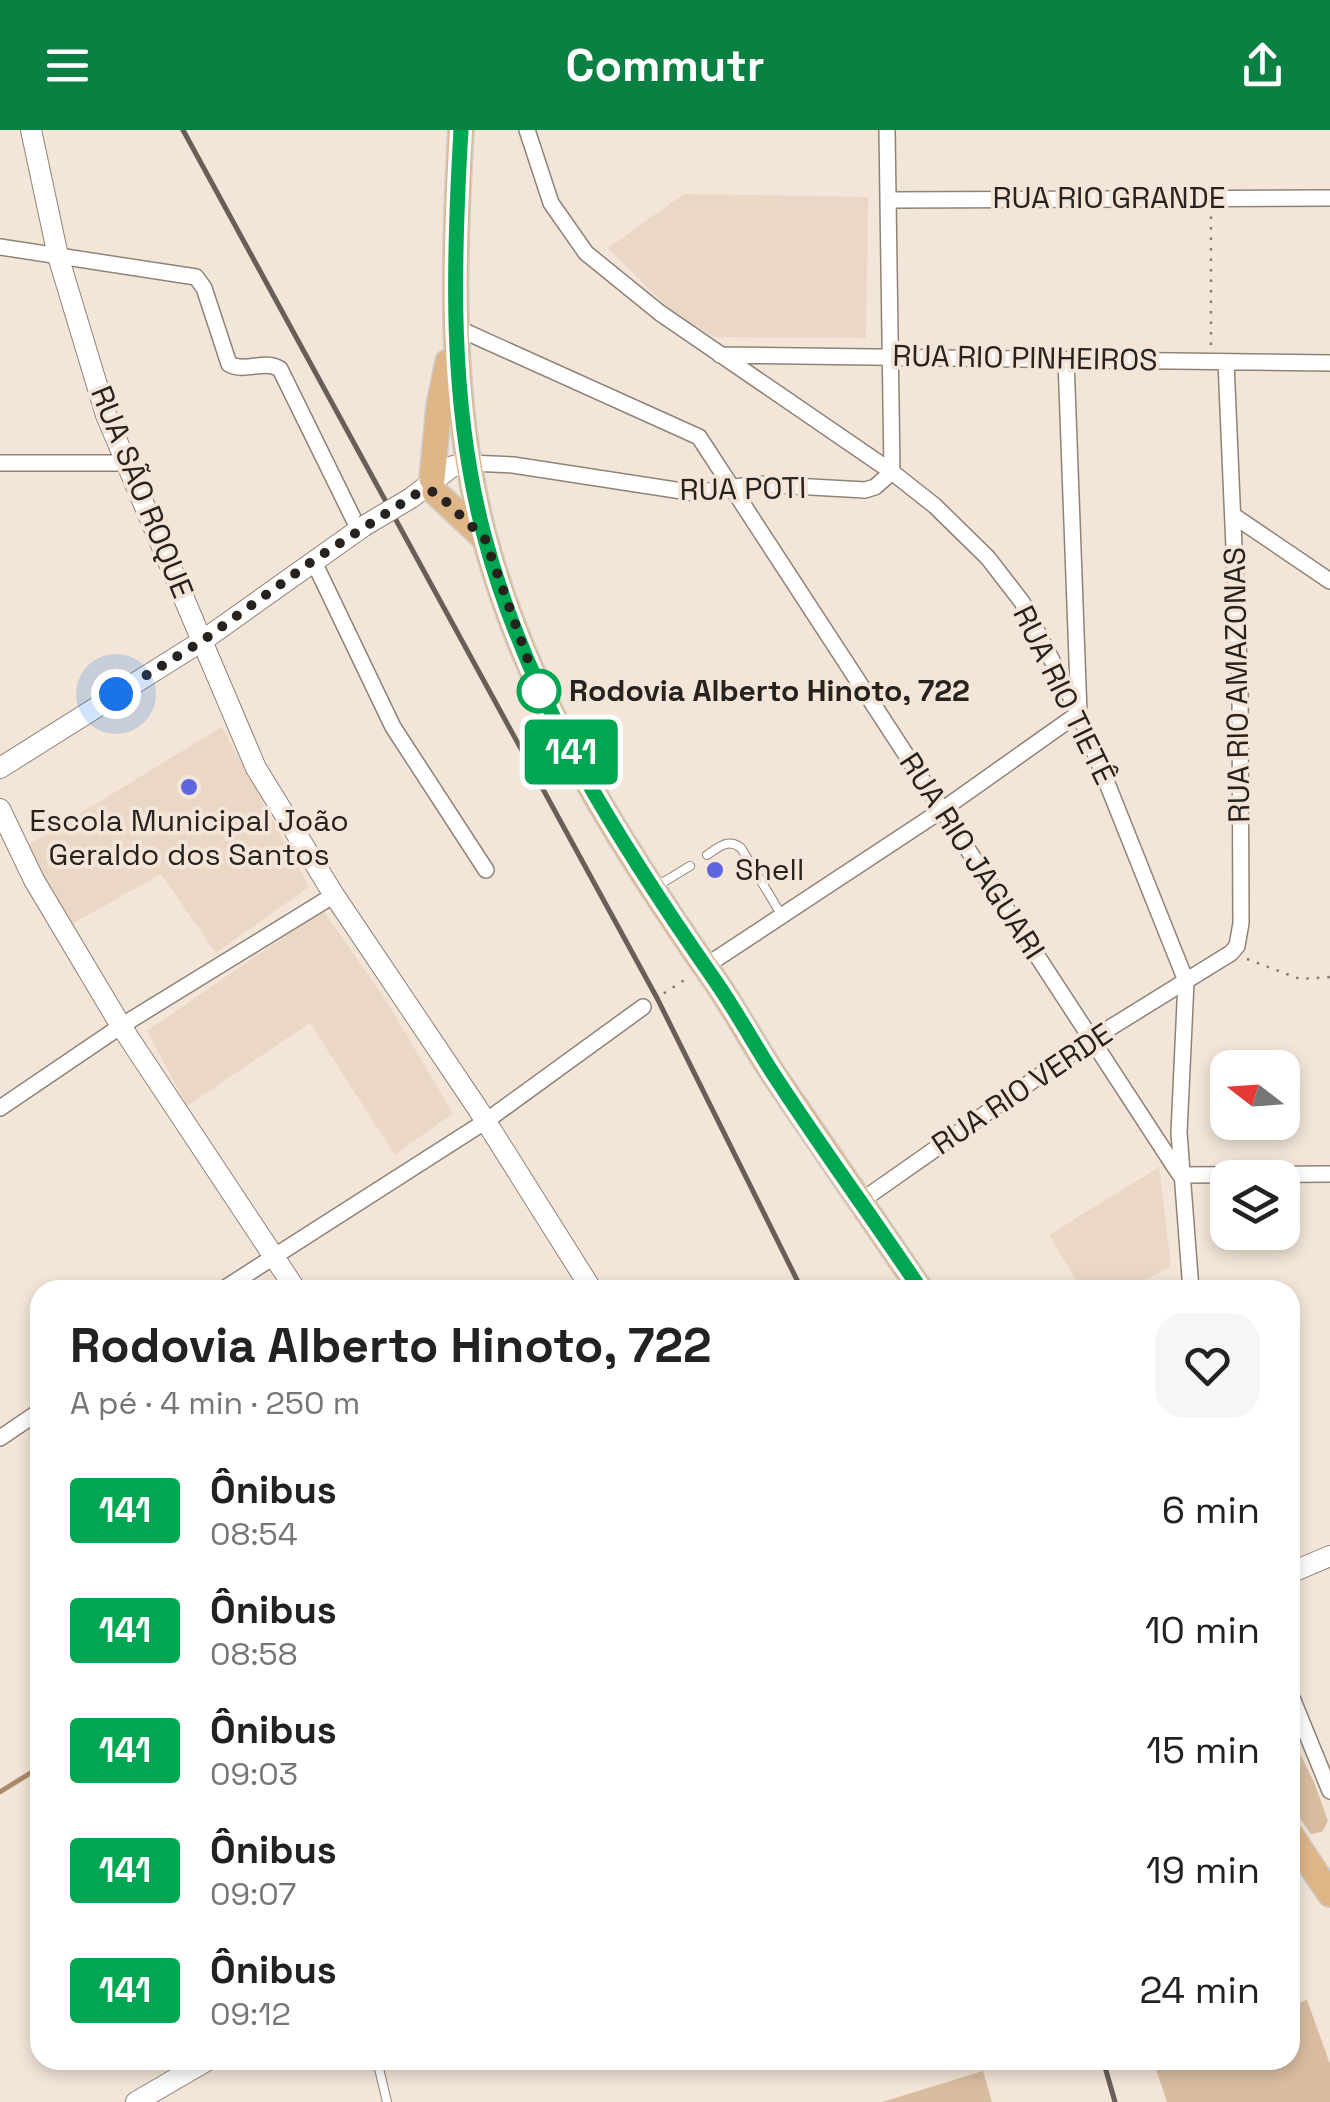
<!DOCTYPE html>
<html lang="pt">
<head>
<meta charset="utf-8">
<style>
  :root { --surface:#fff; --page:#f6f6f6; --text:#222; --muted:#767676; --accent:#0b8043 }
  body { margin:0; font-family:"Space Grotesk",sans-serif; background:var(--page); color:var(--text); height:100vh; display:flex; flex-direction:column; font-size:38px; white-space:nowrap }
  * { box-sizing:border-box; margin:0 }
  p { font-size:32px; color:var(--muted) }
  .icon { flex:none; width:55px; height:55px; fill:none; stroke:currentColor; stroke-width:2; stroke-linecap:round; stroke-linejoin:round }
  .map { position:relative; flex:1; overflow:hidden }
  .sheet { position:absolute; left:30px; top:1150px; width:1270px; height:790px; display:flex; flex-direction:column; background:var(--surface); border-radius:30px; box-shadow:0 5px 15px #0003 }
  .sheet>* { flex:none }
  .badge { padding:0 20px; border-radius:8px; font-size:35px; line-height:65px }
  .needle { width:65px; rotate:287deg }
  .fabs { position:absolute; left:1210px; top:920px; display:grid; gap:20px }
  .fabs a { display:grid; place-items:center; width:90px; height:90px; border-radius:20px; background:var(--surface); box-shadow:0 5px 15px #0003; font-size:50px }
  .you { position:absolute; width:50px; height:50px; margin:-25px; border:8px solid #fff; border-radius:50%; background:#1a73e8; box-shadow:0 0 0 15px #1a73e833 }
  .map>.badge { position:absolute; translate:-50% -50%; box-shadow:0 0 0 5px #fff }
  .round { display:grid; place-items:center; flex:none; width:105px; height:105px; border-radius:30px; background:var(--page) }
  .headline { display:flex; align-items:center; justify-content:space-between; height:170px; padding:0 40px }
  h1 { font-size:48px; font-weight:700; line-height:75px }
  ul { padding:0; list-style:none }
  li { display:flex; align-items:center; gap:30px; height:120px; padding:0 40px }
  li div { flex:1 }
  li b { display:block; font-size:38px }
  li em { font-style:normal }
  li .badge { min-width:110px; font-weight:700; text-align:center }
  header { display:flex; justify-content:space-between; align-items:center; height:130px; padding:0 40px; background:var(--accent); color:#fff; font-size:45px; font-weight:700 }
  .map>svg:first-child { display:block }
</style>
</head>
<body>
<header><svg class="icon" aria-label="menu" viewBox="0 0 24 24"><path d="M4 6h16M4 12h16M4 18h16"/></svg>Commutr<svg class="icon" aria-label="share" viewBox="0 0 24 24"><path d="M12 15V3M7 8l5-5 5 5M5 13v7h14v-7"/></svg></header>
<div class="map">
<svg width="1330" height="1972" viewBox="0 0 1330 1972">
  <rect width="100%" height="100%" fill="#f3e5d8"/>
  <!-- built -->
  <path fill="#ebd7c6" d="M684 64 868 67 866 208 714 207 673 183 608 118Z
    M222 597 309 757 216 823 161 744 70 795 23 718Z
    M323 780 385 869 453 983 395 1025 310 893 187 976 147 901Z
    M1159 1037 1171 1136 1128 1160H1082L1049 1105Z"/>
  <!-- green -->
  <path fill="#d9bda1" d="M1290 1604 1314 1652 1328 1691 1322 1702 1311 1704 1290 1674Z
    M1307 1870 1330 1934V1972H1167L1153 1930H1290V1875Z
    M983 1941 992 1972H882Z"/>
  <g fill="none" stroke-linecap="round" stroke-linejoin="round">
    <!-- stream -->
    <path stroke="#aa8a69" stroke-width="5" d="M0 1662 40 1637"/>
    <!-- service casing -->
    <g stroke="#8f8377" stroke-width="10">
      <path id="service" d="M707 725C719 717 728 708 741 718L781 784
        M657 756 690 736
        M377 1930 387 1972"/>
    </g>
    <!-- minor casing -->
    <g stroke="#8f8377" stroke-width="18">
      <path id="minor" d="M527 0 551 73 586 123 660 183 892 342 935 376 988 428 1022 472 1079 583 1186 851 1179 1003 1191 1160
        M888 70 1330 68
        M0 117 196 147 204 158 229 234C246 243 264 229 280 239L359 400
        M455 197 699 307 1178 1042
        M720 225 1330 233
        M0 333H126
        M469 333 513 335 695 363 756 354 865 360 875 357 892 342 887 0
        M1234 386 1330 451
        M313 430 393 597 486 740
        M704 837 942 680 1079 583 1066 230
        M0 978 121 896 334 765
        M1180 1045 1330 1044
        M861 1071 1092 909 1231 823 1237 816 1241 793 1240 557 1226 232
        M222 1160 486 991 643 877
        M0 1308 40 1281
        M1290 1563 1330 1661"/>
    </g>
    <!-- tertiary casing -->
    <g stroke="#8f8377" stroke-width="22">
      <path id="tertiary" d="M31 0 58 126 106 285 256 638 334 765 478 979 592 1160
        M411 368 453 336 469 333
        M0 638 202 511 364 396
        M0 679 34 750 121 896 296 1160
        M1290 1443 1330 1426
        M136 1972 208 1930"/>
    </g>
    <!-- primary casing -->
    <g stroke="#cfcece" stroke-width="28">
      <path id="primary" d="M461 0C453 136 449 273 484 405 527 569 620 715 716 852 737 883 755 917 776 948 824 1019 873 1089 921 1160
        M432 349 439 276 448 232
        M435 362 485 409
        M1290 1704 1330 1764"/>
    </g>
    <!-- path -->
    <path stroke="#847b73" stroke-width="2.5" stroke-dasharray="2.5 8" stroke-linecap="butt" d="M1211 215V83
      M1247 829 1300 849 1330 847
      M655 869 686 849
      M561 1160 569 1155"/>
    <!-- service -->
    <use href="#service" stroke="#fff" stroke-width="8"/>
    <!-- minor -->
    <use href="#minor" stroke="#fff" stroke-width="15"/>
    <!-- tertiary -->
    <use href="#tertiary" stroke="#fff" stroke-width="20"/>
    <!-- primary -->
    <use href="#primary" stroke="#dfb688" stroke-width="25"/>
    <!-- rail -->
    <path stroke="#675f58" stroke-width="5" d="M183 0 657 868 802 1160
      M1103 1930 1115 1972"/>
    <!-- tertiary-bridge casing -->
    <g stroke="#8f8377" stroke-width="22" stroke-linecap="butt">
      <path id="tertiary-bridge" d="M364 396 411 368"/>
    </g>
    <!-- tertiary-bridge -->
    <use href="#tertiary-bridge" stroke="#fff" stroke-width="20"/>
  </g>
  <g fill="none" stroke-linecap="round" stroke-linejoin="round">
    <!-- line casing -->
    <g stroke="#fff" stroke-width="22">
      <path id="line" d="M461 0C453 135 449 273 484 405 527 569 620 714 716 852 736 881 753 912 772 942 820 1016 872 1087 921 1160"/>
    </g>
    <!-- line -->
    <use href="#line" stroke="#00a651" stroke-width="15"/>
    <!-- walk -->
    <path stroke="#27221e" stroke-width="10" stroke-dasharray="0 18" d="M116 564 202 511 314 430 421 361 436 362 485 409 539 561"/>
  </g>
  <!-- markers -->
  <circle fill="#fff" stroke="#00a651" stroke-width="5" cx="539" cy="561" r="20"/>
  <g fill="#5e66de" stroke="#f3e5d8" stroke-width="4">
    <circle cx="189" cy="657" r="10"/>
    <circle cx="715" cy="740" r="10"/>
  </g>
  <g text-anchor="middle" stroke-width="8" stroke-linejoin="round" paint-order="stroke">
    <!-- street labels -->
    <g font-size="30" fill="#27221e" stroke="#f3e5d8">
      <text x="1109" y="78">RUA RIO GRANDE</text>
      <text transform="translate(1025 228) rotate(1)" y="10">RUA RIO PINHEIROS</text>
      <text transform="translate(743 359) rotate(-1)" y="10">RUA POTI</text>
      <text transform="translate(142 362) rotate(68)" y="10">RUA SÃO ROQUE</text>
      <text transform="translate(1237 555) rotate(-91)" y="10">RUA RIO AMAZONAS</text>
      <text transform="translate(1064 565) rotate(64)" y="10">RUA RIO TIETÊ</text>
      <text transform="translate(972 726) rotate(57)" y="10">RUA RIO JAGUARI</text>
      <text transform="translate(1022 959) rotate(-34)" y="10">RUA RIO VERDE</text>
    </g>
    <!-- stop labels -->
    <g font-size="30" font-weight="bold" fill="#27221e" stroke="#f3e5d8" text-anchor="start">
      <text x="569" y="571">Rodovia Alberto Hinoto, 722</text>
    </g>
    <!-- poi labels -->
    <g font-size="30" fill="#27221e" stroke="#f3e5d8">
      <text x="189" y="701">Escola Municipal João<tspan x="189" dy="34">Geraldo dos Santos</tspan></text>
      <text x="735" y="750" text-anchor="start">Shell</text>
    </g>
  </g>
</svg>
<div class="fabs">
<a><svg class="needle" viewBox="-14 -14 28 28"><path d="M0-13l5 13h-10z" fill="#e53935"/><path d="M0 13l5-13h-10z" fill="#767676"/></svg></a>
<a><svg class="icon" aria-label="layers" viewBox="0 0 24 24"><path d="M12 4l9 5-9 5-9-5zM3 14l9 5 9-5"/></svg></a>
</div>
<div class="you" style="left:116px;top:564px"></div>
<b class="badge" style="left:571px;top:622px;background:#00a651;color:#fff">141</b>
<section class="sheet">
<div class="headline"><div><h1>Rodovia Alberto Hinoto, 722</h1><p>A pé · 4 min · 250 m</p></div><a class="round"><svg class="icon" aria-label="heart" viewBox="0 0 24 24"><path d="M12 20l-8-8c-3-5 5-10 8-4 3-6 11-1 8 4z"/></svg></a></div>
<ul>
<li><span class="badge" style="background:#00a651;color:#fff">141</span><div><b>Ônibus</b><p>08:54</p></div><em>6 min</em></li>
<li><span class="badge" style="background:#00a651;color:#fff">141</span><div><b>Ônibus</b><p>08:58</p></div><em>10 min</em></li>
<li><span class="badge" style="background:#00a651;color:#fff">141</span><div><b>Ônibus</b><p>09:03</p></div><em>15 min</em></li>
<li><span class="badge" style="background:#00a651;color:#fff">141</span><div><b>Ônibus</b><p>09:07</p></div><em>19 min</em></li>
<li><span class="badge" style="background:#00a651;color:#fff">141</span><div><b>Ônibus</b><p>09:12</p></div><em>24 min</em></li>
</ul>
</section>
</div>
</body>
</html>
